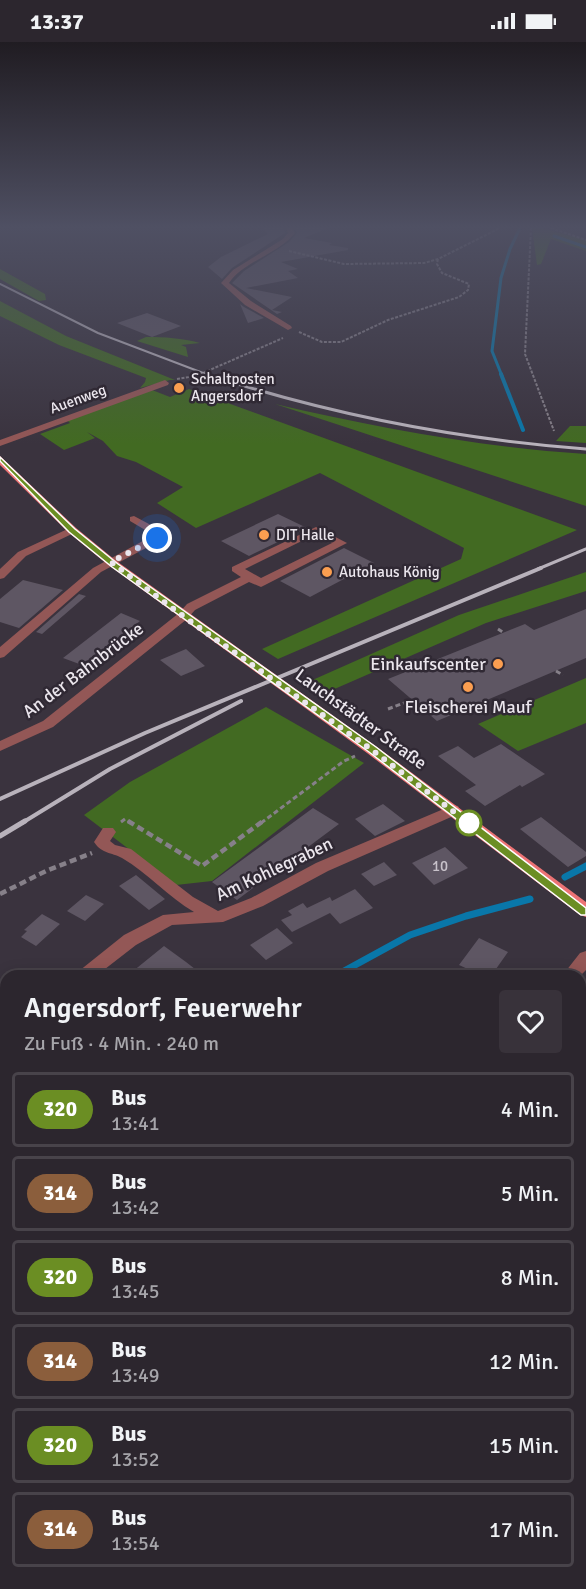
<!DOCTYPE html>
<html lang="de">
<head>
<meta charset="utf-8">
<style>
  :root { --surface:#2c262e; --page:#38323a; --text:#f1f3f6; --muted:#a6a5aa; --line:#48434a }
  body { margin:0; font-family:Signika,sans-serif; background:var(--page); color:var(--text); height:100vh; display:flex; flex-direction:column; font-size:22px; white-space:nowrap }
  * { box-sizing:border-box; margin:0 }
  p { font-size:20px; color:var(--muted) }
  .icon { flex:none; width:33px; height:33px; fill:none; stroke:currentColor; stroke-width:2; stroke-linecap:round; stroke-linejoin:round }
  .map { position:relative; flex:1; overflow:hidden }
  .details { position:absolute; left:0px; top:928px; width:586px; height:620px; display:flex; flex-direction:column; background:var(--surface); border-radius:18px 18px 0 0; box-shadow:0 3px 15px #0003,0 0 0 2px var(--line) }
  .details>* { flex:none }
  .badge { padding:0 12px; border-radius:20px; font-size:21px; line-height:39px }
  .you { position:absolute; width:30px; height:30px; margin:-15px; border:4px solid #fff; border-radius:50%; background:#1a73e8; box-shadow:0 0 0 9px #1a73e833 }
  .map>.badge { position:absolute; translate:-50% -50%; box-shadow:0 0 0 3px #fff }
  .round { display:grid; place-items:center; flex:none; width:63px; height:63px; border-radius:6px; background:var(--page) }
  .summary { display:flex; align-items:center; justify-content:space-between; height:102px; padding:0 24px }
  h1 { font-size:28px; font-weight:600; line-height:45px }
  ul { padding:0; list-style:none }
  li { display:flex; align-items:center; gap:18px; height:75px; margin:0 12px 9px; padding:0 12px; border:3px solid var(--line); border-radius:6px }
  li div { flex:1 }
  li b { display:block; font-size:22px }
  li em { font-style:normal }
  li .badge { min-width:66px; font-weight:700; text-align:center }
  .status { display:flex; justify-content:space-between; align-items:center; height:42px; padding:0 30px; background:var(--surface); direction:ltr }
  .status svg { height:16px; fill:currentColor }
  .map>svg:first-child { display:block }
</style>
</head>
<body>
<div class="status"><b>13:37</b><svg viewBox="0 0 49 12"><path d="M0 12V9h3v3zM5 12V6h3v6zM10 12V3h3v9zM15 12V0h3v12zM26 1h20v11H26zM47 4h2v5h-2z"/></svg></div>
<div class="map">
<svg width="586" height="1547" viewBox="0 0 586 1547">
  <rect width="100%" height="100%" fill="#3a333e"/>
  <!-- green -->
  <path fill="#426a22" d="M532 186H541L586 198V209L551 197 541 222 537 223Z
    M0 227 45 252 46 258 39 259 0 237Z
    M0 259 66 294 175 338H170L140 346 145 340 146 336 59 303 0 274Z
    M146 295C165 295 182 296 200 301L181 303 186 305 188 315 137 299Z
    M189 347 577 488 278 617 262 607 461 517 464 506 320 431 196 486 157 461 183 445 136 420 117 414 103 399 87 390 95 396 64 408 40 392 70 381 67 378 152 348 170 355Z
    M275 362C378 386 480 405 586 412V464Z
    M570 384H586V401L556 399Z
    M586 530V549L486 581 323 652 308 640 459 573Z
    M586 636V681L518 709 478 682Z
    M266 665 364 721 212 839 176 843 84 773 130 740Z"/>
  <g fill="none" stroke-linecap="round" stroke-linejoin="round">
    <!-- stream-far2 -->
    <path stroke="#0977a9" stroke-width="3" d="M554 194 586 205
      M502 334 492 309 501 236 510 207 520 186"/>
    <!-- stream-far1 -->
    <path stroke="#0977a9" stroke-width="4" d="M501 332 523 388"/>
    <!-- stream -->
    <path stroke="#0977a9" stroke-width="7" d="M565 835 586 824
      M335 934 410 893 466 874 530 857
      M0 1076H6"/>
  </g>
  <!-- building -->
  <path fill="#5e5663" d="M262 186H284L285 191 232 226 222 237 208 225 221 215 268 192Z
    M294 186H328L304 196 332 201 329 203 348 206V208L281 220 298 227 288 229 298 236 246 246 292 255 272 268 282 270 277 272 232 241 244 229 289 200 297 191Z
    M240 262 244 265 264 276 248 281Z
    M147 271 181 284 152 295 117 281Z
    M278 472 307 486 249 514 221 499Z
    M344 506 374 521 310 555 280 539Z
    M23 538 63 548 19 586 0 580V557Z
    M79 552 86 554 42 592 36 590Z
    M586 567V616L437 679 388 637 525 582 534 588Z
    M121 571 140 579 82 623 63 616Z
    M186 607 205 624 181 634 160 618Z
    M501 702 545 732 522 745 520 743 485 764 465 749 476 743 438 714 458 704 474 716Z
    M383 762 405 779 375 794 355 777Z
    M313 766 339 782 237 858 212 840Z
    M541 775 586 810V814L568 825 520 787Z
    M445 805 468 826 434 843 412 821Z
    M384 820 397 833 374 844 361 832Z
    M136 833 165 857 149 868 119 844Z
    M355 847 373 866 340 882 330 871 292 890 281 878 292 873 288 869 303 861 307 866 330 855 332 859Z
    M86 853 104 862 85 879 67 869Z
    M42 872 60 882 36 904 21 895 27 889 24 888Z
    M277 886 293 901 266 918 250 903Z
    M479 896 508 910 491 934H483L459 923Z
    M164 904 186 920 204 934H127Z"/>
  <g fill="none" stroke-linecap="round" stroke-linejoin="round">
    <!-- path-far3 -->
    <path stroke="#868089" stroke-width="2" stroke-dasharray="3 1.5" stroke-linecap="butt" d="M531 186 525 312 554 389
      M551 186 586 198
      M289 209 344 222 424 221 438 217 500 186
      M299 290 322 300H341L388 278 459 255 468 248 469 242 442 231 437 222 438 217
      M177 337 196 334 283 296"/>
    <!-- path-far2 -->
    <path stroke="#868089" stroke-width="3" stroke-dasharray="5 3" stroke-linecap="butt" d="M498 587 504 591
      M556 629 563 633
      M388 667 412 658
      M121 780 125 777 131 781
      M261 781 344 719 355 714"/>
    <!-- path-far1 -->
    <path stroke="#868089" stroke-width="4.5" stroke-dasharray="7 4" stroke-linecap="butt" d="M128 779 202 824 263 779
      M0 852 46 829 92 811"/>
    <!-- path -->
    <path stroke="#868089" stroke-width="6" stroke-dasharray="9 4.5" stroke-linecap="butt" d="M499 1542V1547"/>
    <!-- minor -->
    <path fill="#935756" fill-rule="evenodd" d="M286 186H292L295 191C277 213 244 219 229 241L251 259 291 284 292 286 288 288 245 263 221 241 233 228 283 197 288 191Z
      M165 338 169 341 168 343 0 404V398Z
      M134 474 162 489 164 491 161 498 101 530 4 615 0 616V605L93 526 152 494V492L130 479V475Z
      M72 485 76 486V490L26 514 4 536 0 537V527L18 510Z
      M316 485 347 501 265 543 261 545 249 540 195 568 187 577 53 685 0 709V699L43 679 179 571 187 562 241 535 232 529V525ZM316 492 332 501 261 536 245 527Z
      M453 763 458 764 460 768 458 772 328 829 263 864 223 880 172 883 136 903 96 934H76L79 929 124 893 163 873 194 870C168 855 148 831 122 816 111 810 102 812 94 800L103 786H113L116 790 110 799 115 803 131 807 193 855 218 869 251 856 316 821Z
      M586 909V928L580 934H562L580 911Z
      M580 1014 586 1016V1034L580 1032Z
      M586 1164V1184L580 1186V1166Z
      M580 1447 586 1449V1474L580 1472Z
      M248 1542H279L277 1547H246Z"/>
    <!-- major -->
    <path fill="#ec7374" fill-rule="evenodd" d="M0 414 76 486 115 518 377 705 586 860V875L580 873 367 711 107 522 68 490 0 423Z"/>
    <!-- rail-far3 -->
    <path stroke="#b8b2bb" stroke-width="2" d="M0 242 98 291 211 334"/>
    <!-- rail-far2 -->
    <path stroke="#b8b2bb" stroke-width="3" d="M206 332C331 373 456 397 586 407
      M538 527 586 507"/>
    <!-- rail-far1 -->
    <path stroke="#b8b2bb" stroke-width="4" d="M0 757 145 691 541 526
      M22 781 110 727 241 659"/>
    <!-- rail -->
    <path stroke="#b8b2bb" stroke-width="5" d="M0 794 25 779"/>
  </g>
  <!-- sky -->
  <linearGradient id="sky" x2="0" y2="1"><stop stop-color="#201c22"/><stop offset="0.46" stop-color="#4f5063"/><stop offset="1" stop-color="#4f5063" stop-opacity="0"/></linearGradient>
  <rect width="586" height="402" fill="url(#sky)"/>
  <!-- line -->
  <path fill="#6b8e23" stroke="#fff" stroke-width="1.5" d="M0 415 75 487 118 522 376 705 586 866V873H581L369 710 112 525 69 490 0 419Z"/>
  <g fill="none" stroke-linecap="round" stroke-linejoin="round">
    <!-- walk -->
    <path stroke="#ebe6ed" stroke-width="6" stroke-dasharray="0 10.8" d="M157 496 111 520 183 574 372 708 474 785 469 781"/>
  </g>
  <!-- markers -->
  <g fill="#fb9e50" stroke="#302934" stroke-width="2">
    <circle cx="179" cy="346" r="6"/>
    <circle cx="264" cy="493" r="6"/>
    <circle cx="327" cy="530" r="6"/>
    <circle cx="498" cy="622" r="6"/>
    <circle cx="468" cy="645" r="6"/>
  </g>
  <circle fill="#fff" stroke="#6b8e23" stroke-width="3" cx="469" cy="781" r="12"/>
  <g text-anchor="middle" stroke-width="5" stroke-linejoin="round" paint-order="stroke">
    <!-- far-poi labels -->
    <g font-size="15" fill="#ebe6ed" stroke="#302934" text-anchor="start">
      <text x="191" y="342">Schaltposten<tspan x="191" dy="17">Angersdorf</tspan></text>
      <text x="276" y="498">DIT Halle</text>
      <text x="339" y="535">Autohaus König</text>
    </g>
    <!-- far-street labels -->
    <g font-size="15" fill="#ebe6ed" stroke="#302934">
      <text transform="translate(78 357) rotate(-20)" y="5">Auenweg</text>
    </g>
    <!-- number labels -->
    <g font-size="15" fill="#c8c2ca">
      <text x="440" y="829">10</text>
    </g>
    <!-- poi labels -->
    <g font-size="18" fill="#ebe6ed" stroke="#302934" text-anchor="end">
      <text x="486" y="628">Einkaufscenter</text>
      <text x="468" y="671" text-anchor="middle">Fleischerei Mauf</text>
    </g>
    <!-- street labels -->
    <g font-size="18" fill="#ebe6ed" stroke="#302934">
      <text transform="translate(83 628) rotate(-37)" y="6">An der Bahnbrücke</text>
      <text transform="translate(361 677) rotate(36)" y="6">Lauchstädter Straße</text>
      <text transform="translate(274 827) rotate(-25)" y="6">Am Kohlegraben</text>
    </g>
  </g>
</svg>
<div class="you" style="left:157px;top:496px"></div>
<section class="details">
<div class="summary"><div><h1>Angersdorf, Feuerwehr</h1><p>Zu Fuß · 4 Min. · 240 m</p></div><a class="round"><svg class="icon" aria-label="heart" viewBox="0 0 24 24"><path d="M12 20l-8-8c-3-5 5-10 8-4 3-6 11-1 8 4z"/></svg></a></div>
<ul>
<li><span class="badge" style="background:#6b8e23;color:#fff">320</span><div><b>Bus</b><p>13:41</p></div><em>4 Min.</em></li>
<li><span class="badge" style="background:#8b5e3c;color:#fff">314</span><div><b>Bus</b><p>13:42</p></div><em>5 Min.</em></li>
<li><span class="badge" style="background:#6b8e23;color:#fff">320</span><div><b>Bus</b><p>13:45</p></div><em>8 Min.</em></li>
<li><span class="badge" style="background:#8b5e3c;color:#fff">314</span><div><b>Bus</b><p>13:49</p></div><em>12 Min.</em></li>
<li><span class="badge" style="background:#6b8e23;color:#fff">320</span><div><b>Bus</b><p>13:52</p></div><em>15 Min.</em></li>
<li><span class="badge" style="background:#8b5e3c;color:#fff">314</span><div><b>Bus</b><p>13:54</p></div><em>17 Min.</em></li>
</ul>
</section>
</div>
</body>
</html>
